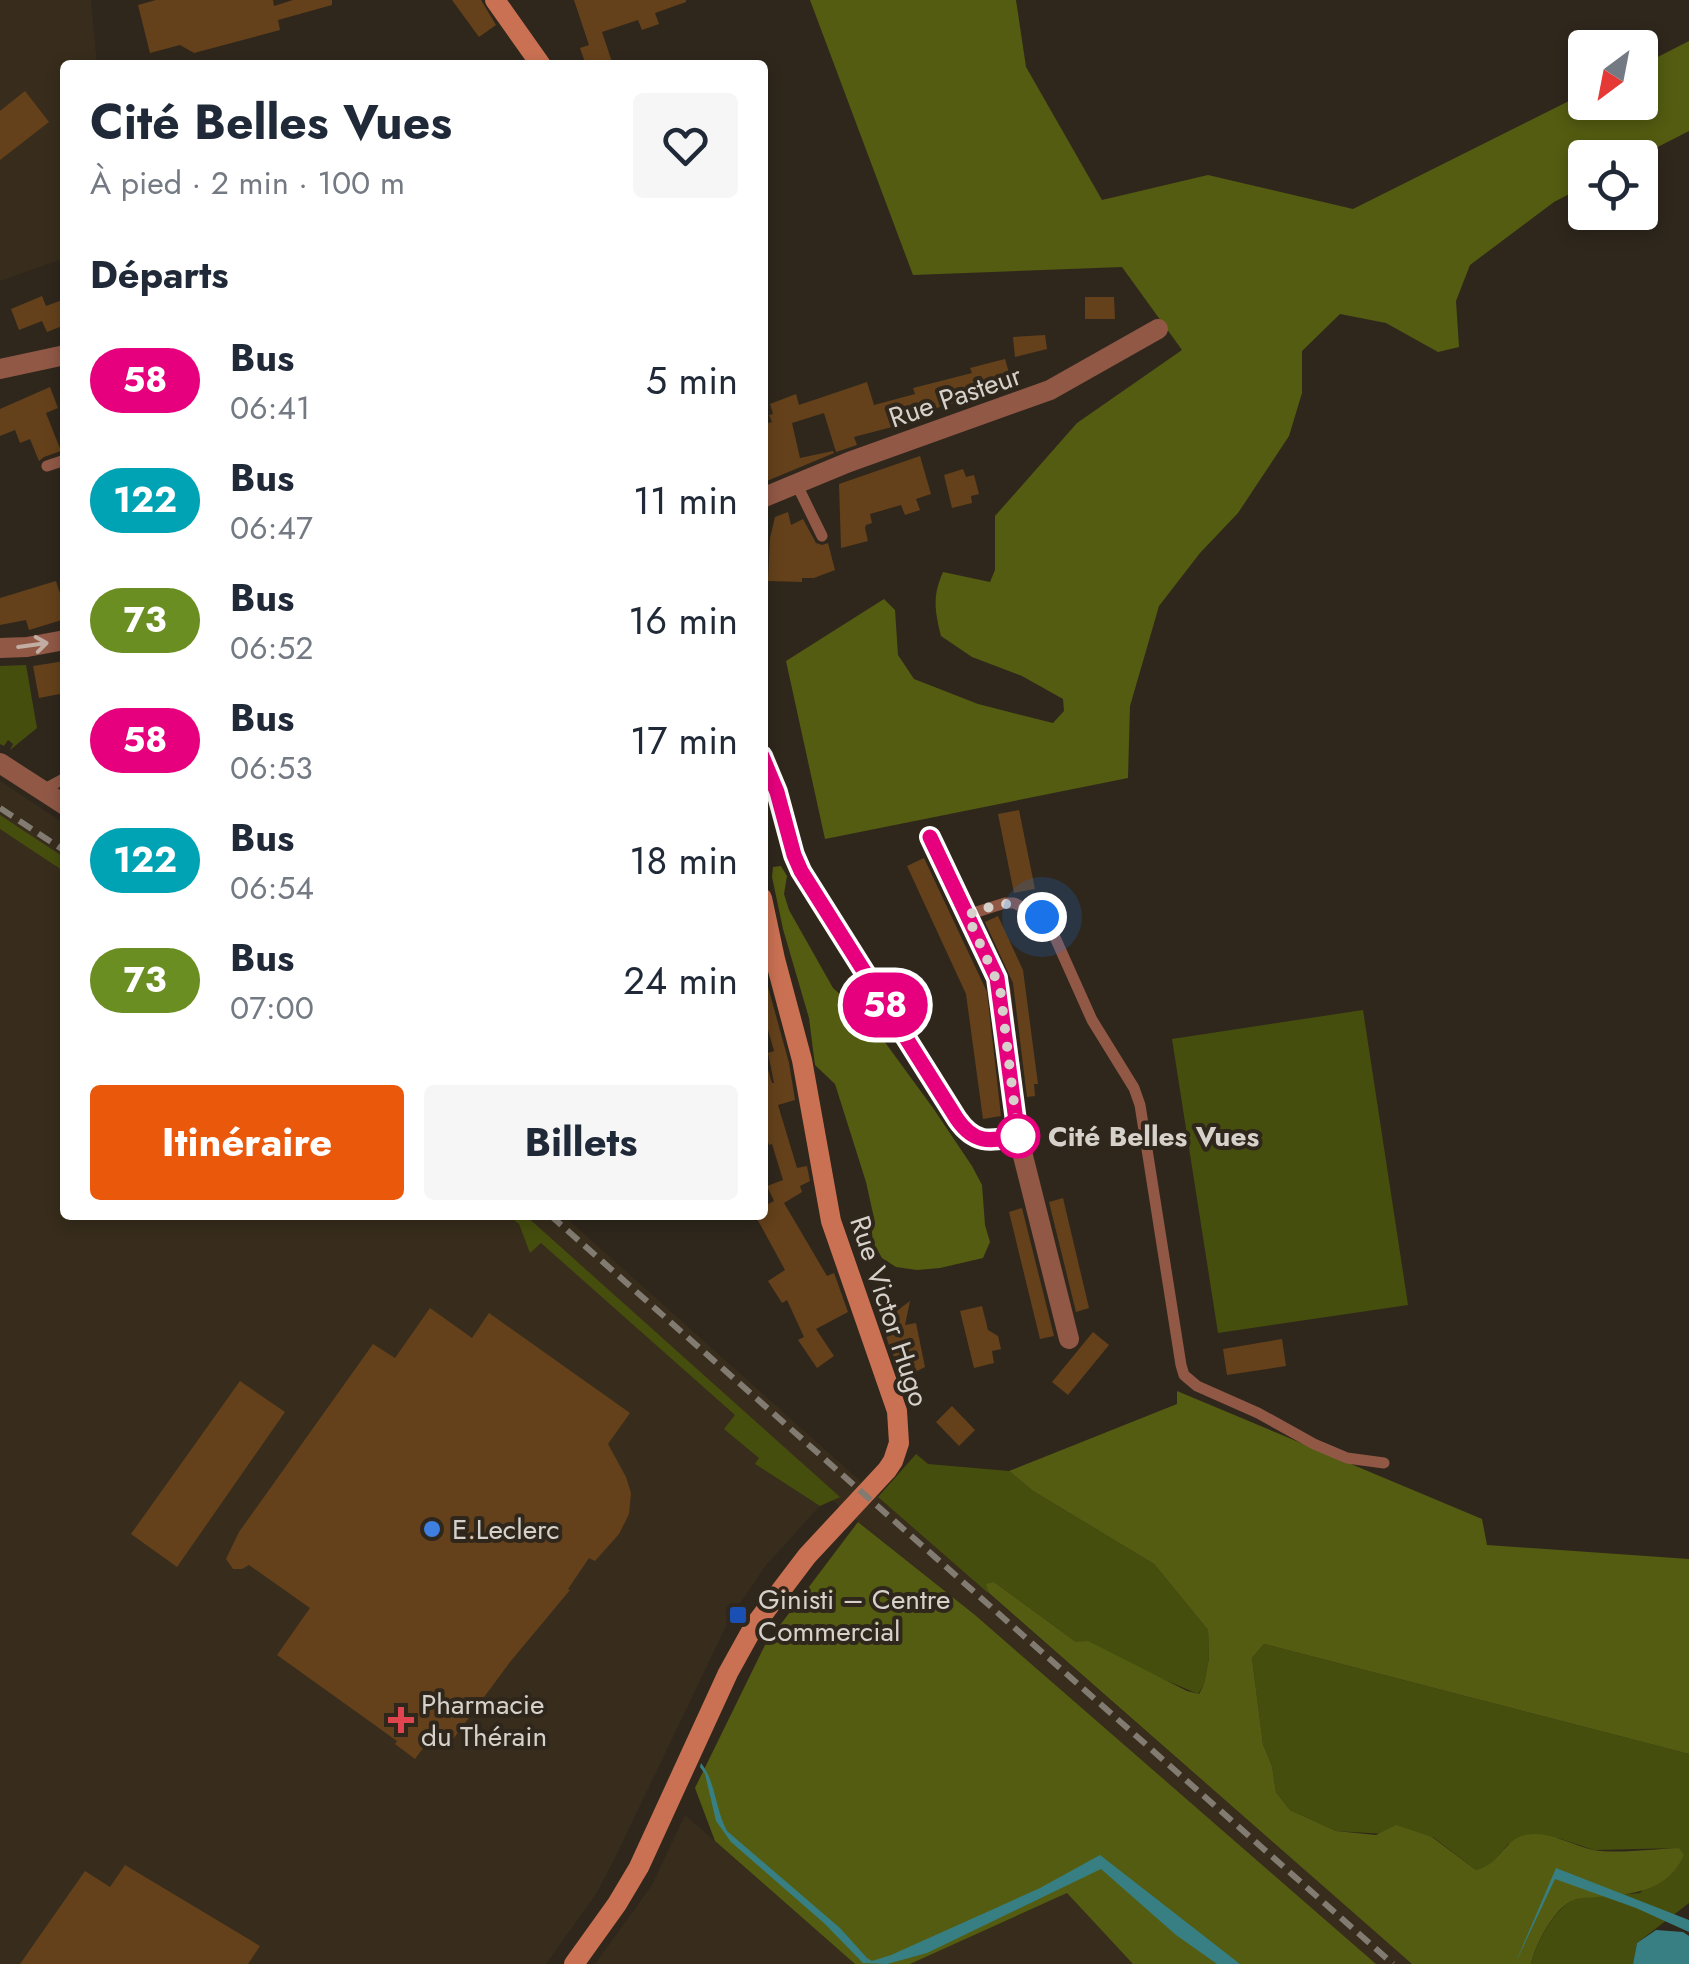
<!DOCTYPE html>
<html lang="fr">
<head>
<meta charset="utf-8">
<style>
  :root { --surface:#fff; --page:#f6f6f7; --text:#1f2937; --muted:#747a83; --accent:#ea580c }
  body { margin:0; font-family:Jost,sans-serif; background:var(--page); color:var(--text); height:100vh; display:flex; flex-direction:column; font-size:38px; white-space:nowrap }
  * { box-sizing:border-box; margin:0 }
  p { font-size:32px; color:var(--muted) }
  .icon { flex:none; width:55px; height:55px; fill:none; stroke:currentColor; stroke-width:2; stroke-linecap:round; stroke-linejoin:round }
  .map { position:relative; flex:1; overflow:hidden }
  .side { position:absolute; left:60px; top:60px; width:708px; height:1160px; display:flex; flex-direction:column; background:var(--surface); border-radius:10px; box-shadow:0 5px 15px #0003 }
  .side>* { flex:none }
  .badge { padding:0 20px; border-radius:32px; font-size:35px; line-height:65px }
  .needle { width:65px; rotate:212deg }
  .buttons { position:absolute; left:1568px; top:30px; display:grid; gap:20px }
  .buttons a { display:grid; place-items:center; width:90px; height:90px; border-radius:10px; background:var(--surface); box-shadow:0 5px 15px #0003; font-size:50px }
  .you { position:absolute; width:50px; height:50px; margin:-25px; border:8px solid #fff; border-radius:50%; background:#1a73e8; box-shadow:0 0 0 15px #1a73e833 }
  .map>.badge { position:absolute; translate:-50% -50%; box-shadow:0 0 0 5px #fff }
  h2 { padding:0 30px; font-size:38px; line-height:90px }
  .round { display:grid; place-items:center; flex:none; width:105px; height:105px; border-radius:10px; background:var(--page) }
  .headline { display:flex; align-items:center; justify-content:space-between; height:170px; padding:0 30px }
  h1 { font-size:48px; font-weight:700; line-height:75px }
  .cta { display:flex; gap:20px; margin-top:auto; padding:20px 30px }
  .cta a { flex:1; height:115px; border-radius:10px; background:var(--accent); color:#fff; font-size:40px; font-weight:700; line-height:115px; text-align:center }
  .cta a+a { background:var(--page); color:var(--text) }
  ul { padding:0; list-style:none }
  li { display:flex; align-items:center; gap:30px; height:120px; padding:0 30px }
  li div { flex:1 }
  li b { display:block; font-size:38px }
  li em { font-style:normal }
  li .badge { min-width:110px; font-weight:700; text-align:center }
  .map>svg:first-child { display:block }
</style>
</head>
<body>
<div class="map">
<svg width="1689" height="1964" viewBox="0 0 1689 1964">
  <rect width="100%" height="100%" fill="#2f271c"/>
  <!-- built -->
  <path fill="#382d1c" d="M0 0H91L97 65H65V258L0 281Z
    M0 781 65 824V1215H563L878 1497 1412 1964H1376L975 1615 840 1507 770 1446 756 1465 820 1506 766 1565 729 1620 615 1858 596 1894 546 1964H0Z
    M685 1815 855 1964H595L652 1885Z
    M1067 1893 1133 1964H910Z"/>
  <!-- green -->
  <path fill="#464e0e" d="M26 665 37 728 10 750 13 744 8 740 4 746 0 744V666Z
    M0 815 65 858V872L0 829Z
    M1363 1010 1408 1305 1218 1333 1172 1039Z
    M508 1215H525L840 1497 820 1506 755 1464 759 1458 724 1429 735 1415 541 1243 530 1253 519 1224Z
    M916 1454 928 1464 1009 1471 1033 1491 1154 1564 1208 1630 1209 1658 1204 1684 1198 1694 1076 1642 994 1582 988 1593 878 1497Z
    M1264 1644 1689 1754V1903L1637 1943 1633 1964H1531C1535 1945 1556 1905 1576 1899 1595 1894 1620 1895 1640 1893L1679 1848 1594 1850 1558 1838 1508 1844 1489 1867 1476 1870 1433 1837 1336 1831 1290 1810 1276 1792 1272 1766 1263 1744 1252 1658Z"/>
  <!-- forest -->
  <path fill="#545c11" d="M810 0H1016L1026 67 1102 200 1208 175 1353 209 1585 93V102H1640V66L1689 41V131L1638 157 1585 158V186L1554 202 1470 265 1456 301 1459 347 1438 352 1386 323 1340 314 1302 351V393L1289 436 1238 513 1200 553 1159 606 1130 706 1128 778 825 839 786 661 884 599 895 610 898 655 914 679 978 704 1053 723 1064 711 1063 699 1022 676 972 657 941 636C935 611 932 597 943 572L990 582 995 570V516L1077 423 1182 350 1122 267 913 275Z
    M781 866 787 876 784 894 789 910 833 988 868 1019 933 1108 972 1166 982 1185 985 1225 990 1242 983 1258 940 1268 917 1270 896 1267 882 1258 871 1239 874 1218 866 1182 835 1084 815 1065 809 1018 783 929 772 877 773 867Z
    M1177 1391 1482 1519 1487 1545 1689 1559V1754L1264 1644 1252 1658 1263 1744 1272 1766 1276 1792 1290 1810 1336 1831 1376 1835 1396 1825 1432 1837 1476 1870C1500 1865 1502 1841 1525 1835 1549 1830 1571 1845 1593 1850 1618 1854 1653 1849 1679 1848L1684 1855C1668 1891 1634 1894 1598 1897 1591 1898 1581 1897 1574 1900 1555 1906 1535 1945 1531 1964H1412L989 1593 986 1584 994 1582 1076 1642 1088 1641 1187 1691 1199 1694 1204 1684 1209 1658 1208 1630 1154 1564 1033 1491 1009 1471 1177 1404Z
    M858 1522 975 1615 1376 1964H1133L1067 1893 910 1964H855L715 1841 695 1788 765 1645Z"/>
  <!-- water -->
  <path fill="#377f82" d="M701 1763C716 1782 715 1809 727 1831L840 1928 867 1958 872 1961 891 1955 1040 1888 1100 1855 1240 1964H1217L1176 1935 1101 1869 927 1953 887 1964 863 1963 825 1924 731 1842 716 1821 705 1774 700 1767Z
    M1556 1868 1689 1920V1932L1636 1908 1555 1879 1515 1964Z
    M1656 1930 1683 1932 1689 1936V1964H1633L1637 1943Z"/>
  <!-- building -->
  <path fill="#64411b" d="M156 0H273L274 6 293 0H332V5L278 20 280 30 194 53 180 45 150 53 138 5Z
    M452 0H481L496 25 479 37Z
    M574 0H686V2L655 13 659 24 642 30 638 20 602 32 613 65H586L580 48 589 45Z
    M25 91 49 122 0 160V111Z
    M42 296 46 306 65 299V325L47 332 42 321 19 330 11 309Z
    M1085 297H1114L1115 319H1085Z
    M1045 335 1047 349 1015 357 1013 337Z
    M1005 359 1012 383 953 398 954 403 905 417 907 423 854 437 857 445 836 452 824 413 792 423 800 458 833 451 834 453 762 483V425L772 422 769 415 773 414 770 404 796 394 799 405 867 382 874 405 915 394 913 388 972 373 970 368Z
    M50 387 58 408 46 413 61 451 44 457 39 461 30 439 20 443 15 430 0 436V409Z
    M920 456 931 494 916 499 920 510 905 515 901 505 870 514 872 523 866 525 865 528 868 541 841 548 839 484Z
    M963 469 966 477 974 475 979 494 971 496 972 503 952 508 944 475Z
    M788 512 791 525 803 519 816 543 822 545 828 543 835 570 814 578H802V582L768 581 770 538 775 517Z
    M56 581 65 609V619L29 630 26 620 0 625V598Z
    M65 661V693L39 698 33 666Z
    M1019 810 1035 889 1014 893 998 814Z
    M924 858 987 992 1001 1116 983 1119 966 994 907 866Z
    M998 916 1023 970 1038 1084H1034L1035 1096 1027 1097 1013 983 985 922Z
    M762 965 789 1063 795 1100 778 1105 797 1168 807 1166 810 1181 800 1186 802 1192 784 1203 827 1276 834 1273 848 1312 816 1329 834 1356 817 1368 798 1340 804 1337 787 1300 782 1303 768 1281 785 1270 755 1215H762V1207L774 1201 767 1186 783 1180 772 1144 769 1145 762 1122V1067L767 1066 772 1083H774L768 1053 774 1051 766 1023 762 1024Z
    M1063 1198 1089 1308 1076 1312 1049 1202Z
    M1022 1208 1054 1336 1040 1339 1009 1212Z
    M910 1301 905 1325 916 1323 925 1367 905 1377 890 1349 882 1322Z
    M982 1306 988 1330 998 1336 1001 1349 992 1351 994 1363 974 1368 960 1311Z
    M430 1308 472 1338 489 1313 630 1413 608 1444 626 1477 631 1493 629 1514 619 1534 595 1561 589 1558 568 1589 570 1590 510 1662 451 1742 435 1732 415 1759 395 1744 397 1741 277 1655 310 1608 249 1565 242 1569H233L226 1559 239 1532 373 1344 395 1358Z
    M1093 1332 1109 1345 1068 1395 1052 1382Z
    M1282 1339 1286 1366 1227 1375 1223 1349Z
    M240 1381 285 1412 177 1567 131 1534Z
    M952 1406 975 1430 959 1446 936 1422Z
    M125 1865 260 1946 248 1964H20L85 1871 110 1887Z"/>
  <g fill="none" stroke-linecap="round" stroke-linejoin="round">
    <!-- lane -->
    <path stroke="#915846" stroke-width="11" d="M47 466 65 460
      M796 483 822 536
      M43 790 65 778
      M967 915 1005 903H1014L1033 912 1049 924 1092 1020 1134 1088 1140 1105 1181 1365 1184 1375 1197 1386 1258 1413 1314 1444 1347 1458 1384 1463"/>
    <!-- street -->
    <path stroke="#915846" stroke-width="20" d="M0 369 65 355
      M762 498 849 462 1050 390 1158 329
      M0 648 27 647 65 640
      M762 756 777 792 794 855 801 871 957 1119C976 1145 990 1141 1018 1136
      M0 763 65 805
      M930 837 991 966 1000 988 1018 1136 1069 1339"/>
    <!-- secondary -->
    <path stroke="#cb7153" stroke-width="20" d="M495 0 541 65
      M574 1964 617 1904 639 1867 728 1673 754 1626 807 1556 887 1470 893 1461 899 1443 897 1411 831 1221 802 1060 775 959 762 898"/>
    <!-- rail -->
    <path stroke="#827b72" stroke-width="6" stroke-dasharray="15 8" stroke-linecap="butt" d="M0 808 65 851
      M550 1215 1393 1964"/>
  </g>
  <!-- one-way arrows -->
  <defs><path id="oneway-shaft" d="M-6 0H5M1.5-3L5.5 0L1.5 3" fill="none" stroke-width="1.6" stroke-linecap="round" stroke-linejoin="round" transform="scale(2.5)"/></defs>
  <use stroke="#c1ada2" href="#oneway-shaft" transform="translate(33 645) rotate(-8)"/>
  <g fill="none" stroke-linecap="round" stroke-linejoin="round">
    <!-- line casing -->
    <g stroke="#fff" stroke-width="22">
      <path id="line" d="M762 756 777 792 794 855 801 871 957 1119C975 1145 990 1141 1018 1136L997 978 930 837"/>
    </g>
    <!-- line -->
    <use href="#line" stroke="#e6007e" stroke-width="15"/>
    <!-- walk -->
    <path stroke="#d6d1ca" stroke-width="10" stroke-dasharray="0 18" d="M1018 1136 1000 988 967 915C1001 903 1009 897 1042 917"/>
  </g>
  <!-- markers -->
  <circle fill="#fff" stroke="#e6007e" stroke-width="5" cx="1018" cy="1136" r="20"/>
  <circle fill="#3f7fe0" stroke="#2f271c" stroke-width="4" cx="432" cy="1529" r="10"/>
  <rect fill="#1a4fb4" stroke="#2f271c" stroke-width="4" x="728" y="1605" width="20" height="20" rx="5"/>
  <path fill="#e0444e" stroke="#2f271c" stroke-width="4" d="M396 1705h10v10h10v10h-10v10h-10v-10h-10v-10h10z"/>
  <g text-anchor="middle" stroke-width="8" stroke-linejoin="round" paint-order="stroke">
    <!-- street labels -->
    <g font-size="28" fill="#d6d1ca" stroke="#2f271c">
      <text transform="translate(955 396) rotate(-19)" y="10">Rue Pasteur</text>
      <text transform="translate(890 1311) rotate(72)" y="10">Rue Victor Hugo</text>
    </g>
    <!-- stop labels -->
    <g font-size="28" font-weight="bold" fill="#d6d1ca" stroke="#2f271c" text-anchor="start">
      <text x="1048" y="1146">Cité Belles Vues</text>
    </g>
    <!-- poi labels -->
    <g font-size="28" fill="#d6d1ca" stroke="#2f271c" text-anchor="start">
      <text x="452" y="1539">E.Leclerc</text>
      <text x="758" y="1609">Ginisti – Centre<tspan x="758" dy="32">Commercial</tspan></text>
      <text x="421" y="1714">Pharmacie<tspan x="421" dy="32">du Thérain</tspan></text>
    </g>
  </g>
</svg>
<div class="buttons">
<a><svg class="needle" viewBox="-14 -14 28 28"><path d="M0-13l5 13h-10z" fill="#e53935"/><path d="M0 13l5-13h-10z" fill="#747a83"/></svg></a>
<a><svg class="icon" aria-label="locate" viewBox="0 0 24 24"><circle cx="12" cy="12" r="6"/><path d="M12 2v4M12 18v4M2 12h4M18 12h4"/></svg></a>
</div>
<div class="you" style="left:1042px;top:917px"></div>
<b class="badge" style="left:885px;top:1005px;background:#e6007e;color:#fff">58</b>
<section class="side">
<div class="headline"><div><h1>Cité Belles Vues</h1><p>À pied · 2 min · 100 m</p></div><a class="round"><svg class="icon" aria-label="heart" viewBox="0 0 24 24"><path d="M12 20l-8-8c-3-5 5-10 8-4 3-6 11-1 8 4z"/></svg></a></div>
<h2>Départs</h2>
<ul>
<li><span class="badge" style="background:#e6007e;color:#fff">58</span><div><b>Bus</b><p>06:41</p></div><em>5 min</em></li>
<li><span class="badge" style="background:#00a3b4;color:#fff">122</span><div><b>Bus</b><p>06:47</p></div><em>11 min</em></li>
<li><span class="badge" style="background:#6b8e23;color:#fff">73</span><div><b>Bus</b><p>06:52</p></div><em>16 min</em></li>
<li><span class="badge" style="background:#e6007e;color:#fff">58</span><div><b>Bus</b><p>06:53</p></div><em>17 min</em></li>
<li><span class="badge" style="background:#00a3b4;color:#fff">122</span><div><b>Bus</b><p>06:54</p></div><em>18 min</em></li>
<li><span class="badge" style="background:#6b8e23;color:#fff">73</span><div><b>Bus</b><p>07:00</p></div><em>24 min</em></li>
</ul>
<div class="cta"><a>Itinéraire</a><a>Billets</a></div>
</section>
</div>
</body>
</html>
